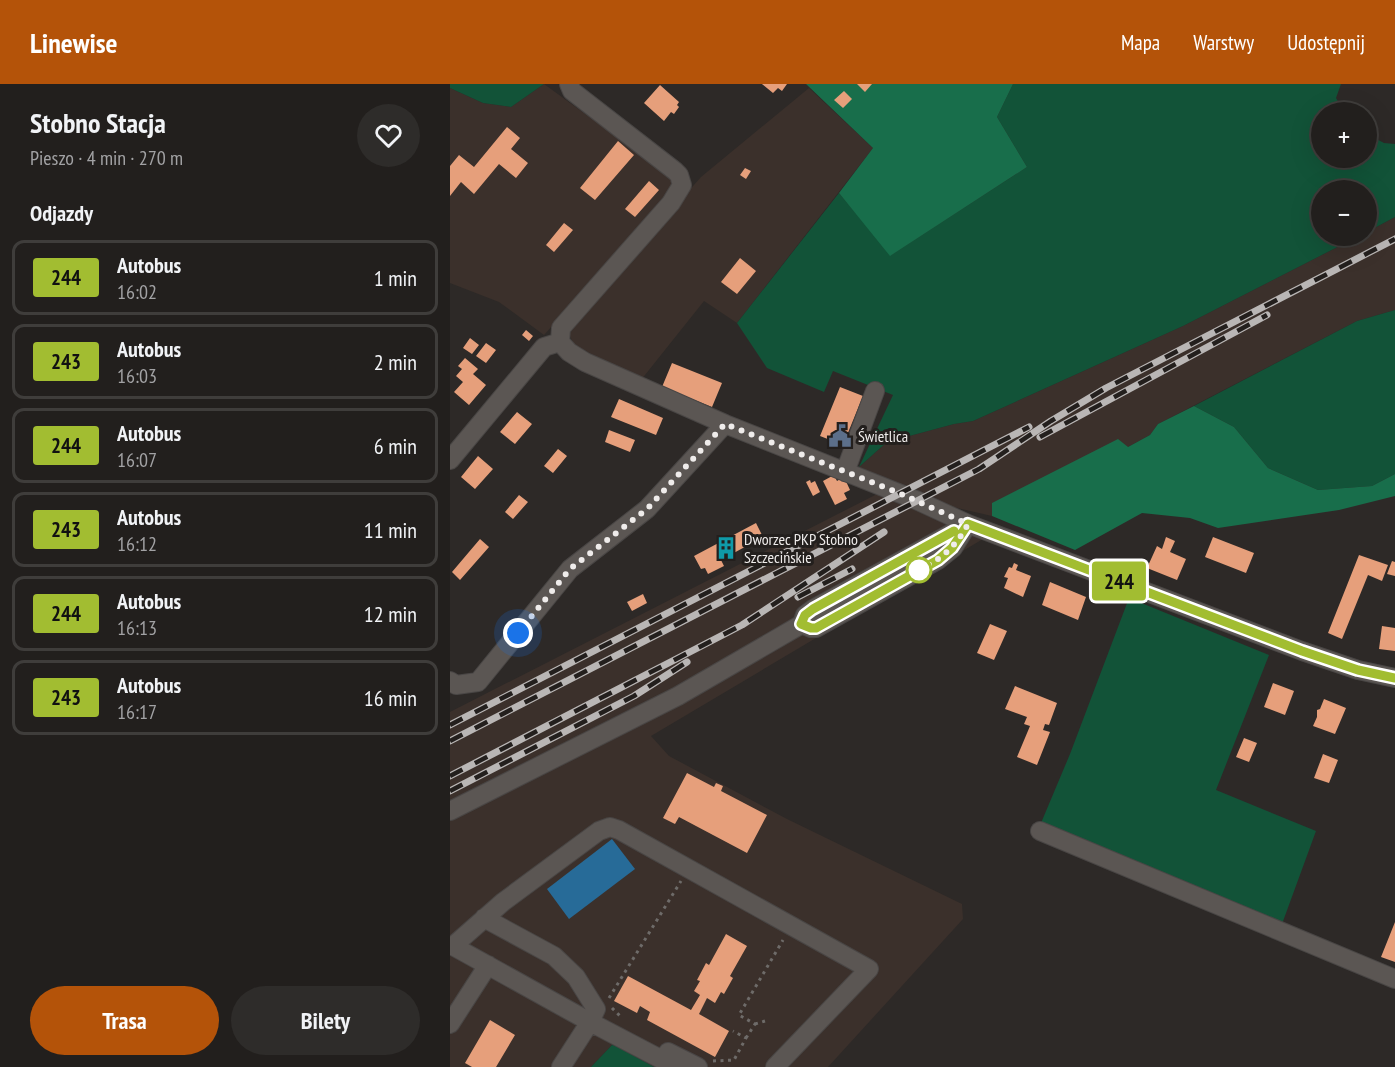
<!DOCTYPE html>
<html lang="pl">
<head>
<meta charset="utf-8">
<style>
  :root { --surface:#221f1d; --page:#2e2c2a; --text:#f1f3f6; --muted:#a2a2a4; --line:#3f3d3b; --accent:#b45309 }
  body { margin:0; font-family:"PT Sans Narrow",sans-serif; background:var(--page); color:var(--text); height:100vh; display:flex; flex-direction:column; font-size:22px; white-space:nowrap }
  * { box-sizing:border-box; margin:0 }
  p { font-size:20px; color:var(--muted) }
  .icon { flex:none; width:33px; height:33px; fill:none; stroke:currentColor; stroke-width:2; stroke-linecap:round; stroke-linejoin:round }
  .map { position:relative; flex:1; overflow:hidden }
  .details { display:flex; flex-direction:column; background:var(--surface); width:450px }
  .details>* { flex:none }
  .badge { padding:0 12px; border-radius:4px; font-size:21px; line-height:39px }
  .tools { position:absolute; left:861px; top:18px; display:grid; gap:12px }
  .tools a { display:grid; place-items:center; width:66px; height:66px; border-radius:50%; background:var(--surface); box-shadow:0 6px 24px #0002,0 0 0 2px var(--line); font-size:30px }
  .you { position:absolute; width:30px; height:30px; margin:-15px; border:4px solid #fff; border-radius:50%; background:#1a73e8; box-shadow:0 0 0 9px #1a73e833 }
  .map>.badge { position:absolute; translate:-50% -50%; box-shadow:0 0 0 3px #fff }
  h2 { padding:0 30px; font-size:22px; line-height:54px }
  .round { display:grid; place-items:center; flex:none; width:63px; height:63px; border-radius:32px; background:var(--page) }
  .summary { display:flex; align-items:center; justify-content:space-between; height:102px; padding:0 30px }
  h1 { font-size:28px; font-weight:700; line-height:45px }
  .cta { display:flex; gap:12px; margin-top:auto; padding:12px 30px }
  .cta a { flex:1; height:69px; border-radius:36px; background:var(--accent); color:#fff; font-size:24px; font-weight:700; line-height:69px; text-align:center }
  .cta a+a { background:var(--page); color:var(--text) }
  ul { padding:0; list-style:none }
  li { display:flex; align-items:center; gap:18px; height:75px; margin:0 12px 9px; padding:0 18px; border:3px solid var(--line); border-radius:12px }
  li div { flex:1 }
  li b { display:block; font-size:22px }
  li em { font-style:normal }
  li .badge { min-width:66px; font-weight:700; text-align:center }
  header { display:flex; align-items:center; gap:36px; box-sizing:border-box; height:84px; padding:0 30px; background:var(--accent); color:#fff }
  header strong { font-size:28px }
  nav { display:flex; gap:33px; margin-inline-start:auto; font-size:21px }
  main { display:flex; flex:1; min-height:0 }
  .map>svg:first-child { display:block }
</style>
</head>
<body>
<header>
<strong>Linewise</strong>
<nav><a>Mapa</a><a>Warstwy</a><a>Udostępnij</a></nav>
</header>
<main>
<section class="details">
<div class="summary"><div><h1>Stobno Stacja</h1><p>Pieszo · 4 min · 270 m</p></div><a class="round"><svg class="icon" aria-label="heart" viewBox="0 0 24 24"><path d="M12 20l-8-8c-3-5 5-10 8-4 3-6 11-1 8 4z"/></svg></a></div>
<h2>Odjazdy</h2>
<ul>
<li><span class="badge" style="background:#a2bd31;color:#111">244</span><div><b>Autobus</b><p>16:02</p></div><em>1 min</em></li>
<li><span class="badge" style="background:#a2bd31;color:#111">243</span><div><b>Autobus</b><p>16:03</p></div><em>2 min</em></li>
<li><span class="badge" style="background:#a2bd31;color:#111">244</span><div><b>Autobus</b><p>16:07</p></div><em>6 min</em></li>
<li><span class="badge" style="background:#a2bd31;color:#111">243</span><div><b>Autobus</b><p>16:12</p></div><em>11 min</em></li>
<li><span class="badge" style="background:#a2bd31;color:#111">244</span><div><b>Autobus</b><p>16:13</p></div><em>12 min</em></li>
<li><span class="badge" style="background:#a2bd31;color:#111">243</span><div><b>Autobus</b><p>16:17</p></div><em>16 min</em></li>
</ul>
<div class="cta"><a>Trasa</a><a>Bilety</a></div>
</section>
<div class="map">
<svg width="945" height="983" viewBox="0 0 945 983">
  <rect width="100%" height="100%" fill="#2d2927"/>
  <!-- built -->
  <path fill="#3b302b" d="M94 0 222 93V109L94 251 49 218 0 199V4L33 19 61 23Z
    M359 4 423 64 287 239 254 217 191 296 124 261 117 245 251 93Z
    M945 133V226L907 237 708 340 700 351 678 363 543 419 542 432 503 423 409 383 437 358 504 340 523 337 733 242 909 152H916L917 148Z
    M431 408 538 452 201 652 219 672 337 735 512 820 513 835 378 983H208L162 961 141 983H0V628Z"/>
  <!-- green -->
  <path fill="#125338" d="M0 0H94L61 23 33 19 0 4Z
    M563 0H891L886 14 894 28H872V74H916L917 50 934 59 945 60V133L917 148 916 106H872V152H909L733 242 523 337 504 340 437 358 409 383 443 311 383 287 374 308 317 284 287 239 389 109 441 171 577 83 547 33Z
    M945 226V390L922 402 868 406 818 384 784 343 744 322 907 237Z
    M679 514 819 571 766 706 866 747 832 840 591 739 620 670Z
    M162 961 166 962 204 983H141Z"/>
  <!-- forest -->
  <path fill="#186e4b" d="M356 0H563L547 33 577 83 440 172 389 109 423 64Z
    M744 322 784 343 818 384 868 406 922 402 945 390V412L889 426 768 444 740 434 692 429 625 466 542 432V419L668 355 678 363 700 351 708 340Z"/>
  <!-- water -->
  <path fill="#276b98" d="M162 755 185 785 119 835 97 805Z"/>
  <!-- building -->
  <path fill="#e69f7b" d="M312 0H337L332 7 328 4 323 9Z
    M407 0H422L415 8Z
    M210 1 229 18 227 21 229 23 224 30 221 28 214 37 194 19Z
    M394 7 402 15 393 24 384 16Z
    M57 43 70 54 61 65 78 79 66 94 49 80 24 110 11 98 0 112V82L9 71 24 83Z
    M168 57 184 71 145 116 130 104Z
    M295 84 301 87 296 95 290 91Z
    M199 97 209 106 185 133 175 125Z
    M114 139 123 146 104 168 96 161Z
    M290 174 306 187 287 210 271 198Z
    M76 246 83 252 79 257 72 251Z
    M20 254 29 261 22 270 13 264Z
    M36 259 46 266 36 279 26 272Z
    M15 274 28 285 23 290 36 301 19 321 4 308 13 298 6 292 12 285 8 282Z
    M222 279 272 299 262 323 212 303Z
    M390 303 413 312 393 361 370 352Z
    M169 315 213 334 206 351 161 333Z
    M67 328 82 340 65 360 50 348Z
    M159 346 185 356 180 368 155 358Z
    M108 365 117 372 103 389 94 382Z
    M28 372 43 385 25 405 11 393Z
    M384 391 387 397 394 393 400 406 394 409 397 415 385 421 373 397Z
    M360 396 361 399 365 397 370 408 363 412 356 398Z
    M69 411 78 418 63 435 55 428Z
    M306 439 313 453 271 476 274 482 258 490 255 484 251 485 244 472Z
    M716 453 725 457 720 468 736 475 727 496 697 484 707 462 712 465Z
    M763 453 804 469 796 489 755 473Z
    M30 455 39 463 10 496 2 488Z
    M909 471 938 481 932 497 918 491 892 555 878 549Z
    M942 477 945 478V492L937 490Z
    M564 479 568 481 566 486 581 492 573 513 554 504 558 494 554 493 559 483 562 484Z
    M600 498 636 513 628 536 592 521Z
    M193 510 197 519 182 527 177 518Z
    M540 540 557 547 544 576 527 569Z
    M932 542 945 544V567L929 565Z
    M823 599 844 607 835 631 814 623Z
    M565 602 607 619 599 641 595 640 593 646 600 648 587 681 567 673 580 642 574 640 577 633 555 625Z
    M874 615 896 624 885 650 863 642 867 633V626L870 625Z
    M794 654 807 659 799 678 786 673Z
    M873 670 888 676 879 699 864 694Z
    M237 689 264 703 266 699 273 702 271 707 317 731 297 769 229 733 225 740 213 734Z
    M945 838V878L931 873Z
    M276 850 297 862 280 892 283 894 274 910 271 908 265 919 257 914 249 930 279 947 265 973 197 936 200 928 190 922 187 929 164 917 178 892 241 926 250 911 244 907 250 897 247 896 256 879 259 881Z
    M40 936 65 951 46 983H22L15 979Z"/>
  <g fill="none" stroke-linecap="round" stroke-linejoin="round">
    <!-- minor casing -->
    <g stroke="#494645" stroke-width="20">
      <path id="minor" d="M119 0 122 7 225 87 229 91 232 101 221 119 111 244 110 258 119 268 135 278 275 340 466 416 518 440 852 567 908 586 945 594
        M0 376 94 263 110 258
        M395 388 425 307
        M518 440 503 464 488 476 366 544H361L352 540 355 531 363 525Z
        M0 597 6 601 28 598 120 485 197 425 275 340
        M0 727 228 612 352 540
        M590 747 945 895
        M34 834 104 872 126 893 146 925 140 938 226 983
        M0 862H3L53 818 149 747 160 743 169 746 419 885 325 983
        M3 862 140 938 111 983
        M0 940 38 881
        M218 968 248 983"/>
    </g>
    <!-- path -->
    <path stroke="#6e6b69" stroke-width="3" stroke-dasharray="3 4.5" stroke-linecap="butt" d="M159 914 231 797
      M162 924 172 934
      M305 940 315 937
      M296 954 305 940 289 931 333 856
      M263 977 284 976 296 954 283 947"/>
    <!-- minor -->
    <use href="#minor" stroke="#5b5653" stroke-width="18"/>
    <!-- rail casing -->
    <g stroke="#b9b6b5" stroke-width="7">
      <path id="rail" d="M590 353 817 231
        M348 513 402 485
        M0 641 579 343
        M0 657 529 385 601 337 656 304 945 155
        M0 692 292 541 434 448
        M0 707 184 612 237 578"/>
    </g>
    <!-- rail -->
    <use href="#rail" stroke="#231f1d" stroke-width="4.5" stroke-dasharray="14" stroke-linecap="butt"/>
  </g>
  <g fill="none" stroke-linecap="round" stroke-linejoin="round">
    <!-- line casing -->
    <g stroke="#fff" stroke-width="14">
      <path id="line" d="M504 447 363 525 355 531 351 540 361 544H366L488 476 502 464 518 440 852 567 908 586 945 594"/>
    </g>
    <!-- line -->
    <use href="#line" stroke="#a2bd31" stroke-width="9"/>
    <!-- walk -->
    <path stroke="#efeceb" stroke-width="6" stroke-dasharray="0 10.8" d="M68 549 120 485 197 425 275 340 449 409 518 440C507 461 491 476 469 486"/>
  </g>
  <!-- icons -->
  <defs>
    <g id="civic-bare" transform="scale(1.8)"><path d="M-.6-6.5H3V-4.5H.6V-3L4-1V1h2V6H-6V1h2V-1L-.6-3ZM-1.2 2.5V6h2.4V2.5Z" fill="#5c6f8a" stroke="#231f1d" stroke-width="2.5" paint-order="stroke"/></g>
    <g id="building-bare" transform="scale(1.8)"><path d="M-4-6H4V6H1V3H-1V6H-4ZM-2.5-4.3h1.7v1.8h-1.7ZM.8-4.3h1.7v1.8H.8ZM-2.5-1h1.7V.8h-1.7ZM.8-1h1.7V.8H.8Z" fill="#0f9aa8" stroke="#231f1d" stroke-width="2.5" paint-order="stroke"/></g>
  </defs>
  <g fill-rule="evenodd">
    <use href="#civic-bare" x="390" y="352"/>
    <use href="#building-bare" x="276" y="464"/>
  </g>
  <!-- markers -->
  <circle fill="#fff" stroke="#a2bd31" stroke-width="3" cx="469" cy="486" r="12"/>
  <g text-anchor="middle" stroke-width="6" stroke-linejoin="round" paint-order="stroke">
    <!-- poi labels -->
    <g font-size="16" fill="#efeceb" stroke="#231f1d" text-anchor="start">
      <text x="408" y="358">Świetlica</text>
      <text x="294" y="461">Dworzec PKP Stobno<tspan x="294" dy="18">Szczecińskie</tspan></text>
    </g>
  </g>
</svg>
<div class="tools">
<a>+</a>
<a>−</a>
</div>
<div class="you" style="left:68px;top:549px"></div>
<b class="badge" style="left:669px;top:497px;background:#a2bd31;color:#111">244</b>
</div>
</main>
</body>
</html>
